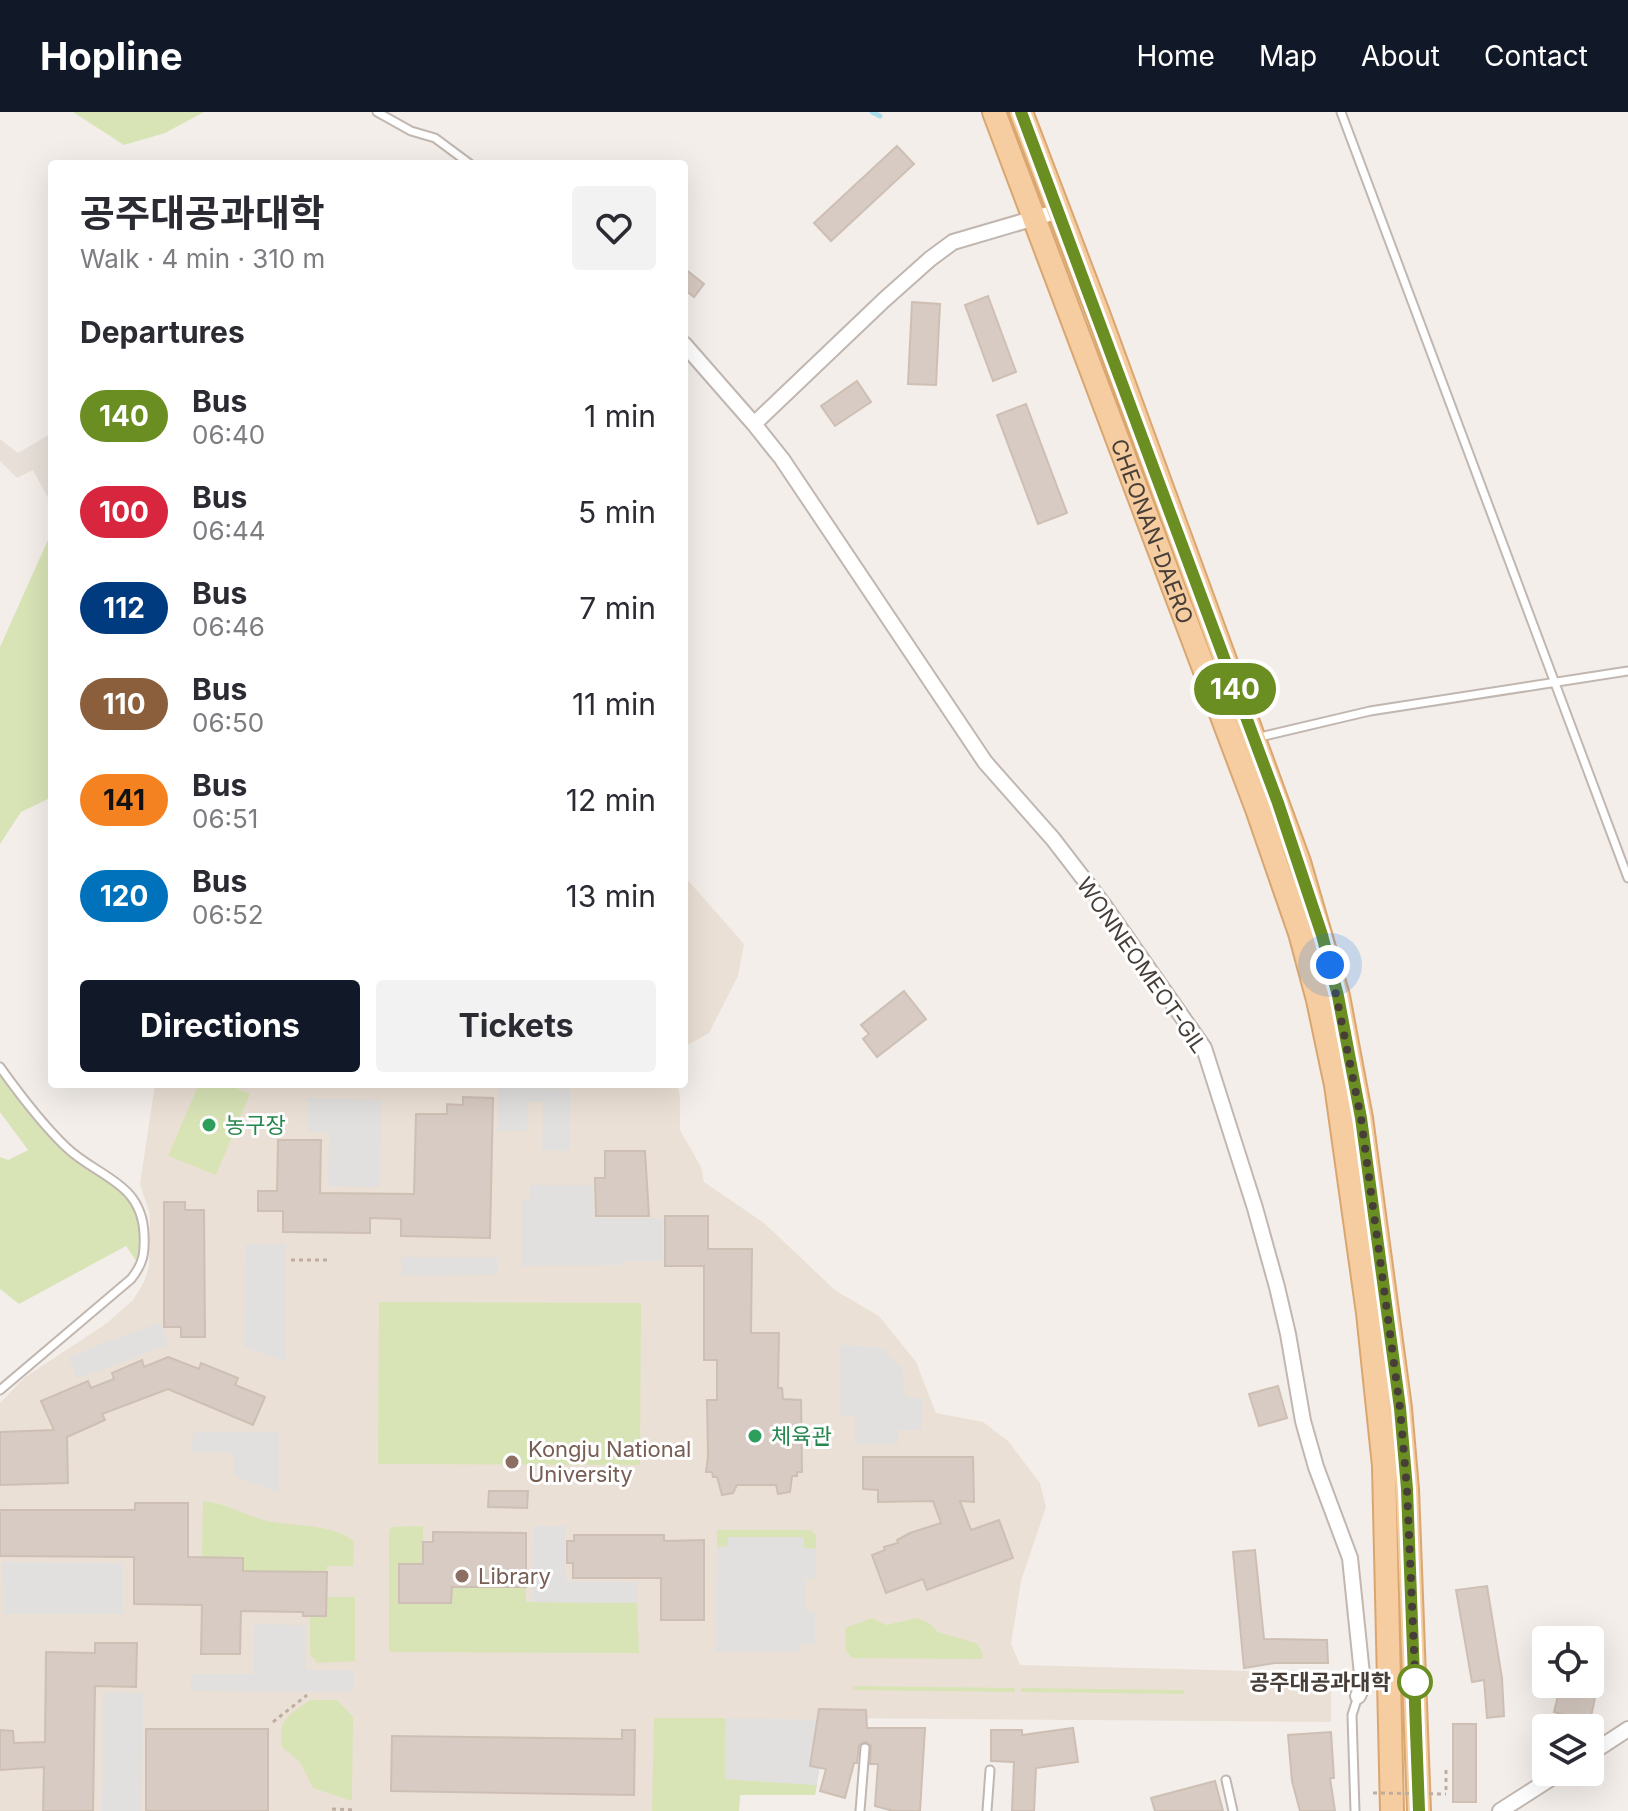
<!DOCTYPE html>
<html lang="en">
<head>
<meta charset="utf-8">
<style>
  :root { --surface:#fff; --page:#f2f2f3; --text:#2b2b33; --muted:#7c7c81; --accent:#111827 }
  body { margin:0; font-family:Inter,"Noto Sans KR",sans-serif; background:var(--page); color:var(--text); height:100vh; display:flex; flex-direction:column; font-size:30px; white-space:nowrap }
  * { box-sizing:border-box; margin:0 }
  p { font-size:26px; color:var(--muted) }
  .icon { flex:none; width:44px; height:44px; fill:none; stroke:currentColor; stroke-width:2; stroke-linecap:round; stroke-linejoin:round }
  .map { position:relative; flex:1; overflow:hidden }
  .side { position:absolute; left:48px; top:48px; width:640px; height:928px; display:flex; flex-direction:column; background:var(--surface); border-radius:8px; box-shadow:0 8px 32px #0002 }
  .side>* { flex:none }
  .badge { padding:0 16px; border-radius:26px; font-size:28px; line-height:52px }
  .fabs { position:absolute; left:1532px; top:1514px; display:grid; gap:16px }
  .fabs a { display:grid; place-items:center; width:72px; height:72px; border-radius:8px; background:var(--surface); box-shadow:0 8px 32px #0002; font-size:40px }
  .you { position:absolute; width:40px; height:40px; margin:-20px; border:6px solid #fff; border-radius:50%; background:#1a73e8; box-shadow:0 0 0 12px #1a73e833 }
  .map>.badge { position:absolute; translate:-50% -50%; box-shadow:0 0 0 4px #fff }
  h2 { padding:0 32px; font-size:30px; line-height:72px }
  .round { display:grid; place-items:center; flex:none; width:84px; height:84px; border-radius:8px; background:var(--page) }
  .head { display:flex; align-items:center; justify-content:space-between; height:136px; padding:0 32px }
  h1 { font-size:38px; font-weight:700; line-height:60px }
  .primary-button { display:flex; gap:16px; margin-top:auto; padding:16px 32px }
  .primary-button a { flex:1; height:92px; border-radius:8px; background:var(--accent); color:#fff; font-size:32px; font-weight:700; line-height:92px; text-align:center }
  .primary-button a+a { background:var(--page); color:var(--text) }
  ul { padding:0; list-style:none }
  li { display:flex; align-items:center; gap:24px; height:96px; padding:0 32px }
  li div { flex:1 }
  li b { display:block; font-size:30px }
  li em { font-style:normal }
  li .badge { min-width:88px; font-weight:700; text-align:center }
  header { display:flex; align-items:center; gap:48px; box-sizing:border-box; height:112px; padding:0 40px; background:var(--accent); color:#fff }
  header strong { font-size:38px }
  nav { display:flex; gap:44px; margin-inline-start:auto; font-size:28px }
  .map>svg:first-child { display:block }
</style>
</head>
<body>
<header>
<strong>Hopline</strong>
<nav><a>Home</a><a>Map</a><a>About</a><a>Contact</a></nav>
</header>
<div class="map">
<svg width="1628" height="1699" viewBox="0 0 1628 1699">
  <rect width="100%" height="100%" fill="#f3eeea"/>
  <!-- residential -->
  <path fill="#e7dfd8" d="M52 321V393L33 358 17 366 0 349V327L18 341Z"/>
  <!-- education -->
  <path fill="#ebe0d5" d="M684 764 744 832 738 864 709 921 684 935Z
    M155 972H677L680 984V1018L701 1055 704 1070 764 1111 836 1179 879 1204 916 1250 936 1301 983 1310 1008 1329 1040 1371 1046 1395 1021 1469 1011 1532 1020 1553 1331 1561V1610L828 1606 815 1683H740L739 1699H0V1291L24 1266 107 1211 133 1188 144 1170 149 1154 150 1103 140 1072Z"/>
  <!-- green -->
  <path fill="#d8e4b6" d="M73 0H204L165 21 124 33Z
    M52 419V685L21 700 0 732V535Z
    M0 962C20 989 40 1015 64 1038 84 1058 122 1073 136 1098 144 1113 142 1137 139 1153L126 1134 19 1192 0 1177V1045L8 1048 28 1038 0 1000Z
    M199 972H226L250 982 216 1063 168 1044Z
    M379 1190 641 1191 640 1353 378 1352Z
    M203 1389C225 1391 242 1402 263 1408 289 1415 336 1411 354 1430L353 1454H327V1460L243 1459V1446L202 1445Z
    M423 1414V1452H399V1491H451L452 1475H526V1490L637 1491 639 1541 389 1540V1420L391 1415Z
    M717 1418H811L816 1423V1437L804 1436V1425H728V1435H717Z
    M327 1485H355V1549L317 1551 310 1542V1504H326Z
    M872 1506 886 1513 917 1506 929 1511 938 1520 976 1531 982 1539 983 1547 852 1546 846 1539 845 1516Z
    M853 1574 1015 1576V1580L853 1578Z
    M1021 1576 1184 1578V1582L1021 1580Z
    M310 1588H337L353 1605 352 1689 313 1676 300 1650 282 1635C278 1606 288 1604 310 1588Z
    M654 1606H726L725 1667 817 1673 815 1683H740L739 1699H652Z"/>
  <!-- parking -->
  <path fill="#e2e0de" d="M497 972H529V976L571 977 570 1039 542 1038 543 990H528L527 1019H497Z
    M308 986 382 988 380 1075 328 1074 329 1021 307 1020Z
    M530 1073H593V1106H663V1149H623L622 1153 521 1154V1088L530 1087Z
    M245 1132H286L285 1250 244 1235Z
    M401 1145H497V1163L401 1164Z
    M160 1210 169 1233 77 1267 68 1245Z
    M840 1233 877 1235 885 1239 902 1257 906 1285 923 1287 922 1318H899L898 1332 855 1333V1303H839Z
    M193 1320H279V1380L233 1364V1341L192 1340Z
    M533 1414H565V1469L637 1470V1491L532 1490Z
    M728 1425H804V1436L816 1437V1466L805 1467V1498L815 1500V1532H801L800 1540H715L717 1435 728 1434Z
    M2 1450 123 1451V1502H4Z
    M254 1512 306 1513V1558H354L353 1580 191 1579V1562H253Z
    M103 1580 143 1581 142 1699H102Z
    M726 1606 827 1608 817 1673 725 1667Z"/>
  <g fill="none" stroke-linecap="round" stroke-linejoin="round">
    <!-- stream -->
    <path stroke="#abddeb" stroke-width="5" d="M872 0 880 4"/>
  </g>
  <!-- building -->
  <path fill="#d7cbc3" stroke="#cebfb4" stroke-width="2" d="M897 34 914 52 831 129 814 111Z
    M684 156 704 172 694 185 684 177Z
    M988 184 1016 260 993 269 965 193Z
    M912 190 940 192 936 273 908 272Z
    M857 269 871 290 835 314 821 294Z
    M1026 292 1067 401 1038 412 997 303Z
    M904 879 926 907 877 945 863 927 869 922 861 913Z
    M463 985 493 986 490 1126 401 1124V1107L370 1106V1121L283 1120V1099H258V1079H277L278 1028H321L320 1081 414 1082 416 1002H447V992L463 993Z
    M605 1039H645L649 1104H596L595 1066H605Z
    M164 1090H185V1098H204L205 1225H181V1215H164Z
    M665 1104H708V1137H752L751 1221H779L778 1276H782L783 1287 801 1288 802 1360H797V1364H792L790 1380 778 1382 776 1373H737L733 1381 722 1383 717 1365H713L712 1360H706L708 1345 707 1288H717V1248H704V1154H665Z
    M168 1245 199 1257 201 1251 238 1266 235 1273 265 1285 253 1313 168 1277 102 1302 105 1308 67 1325 68 1371 0 1373V1320L54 1318 41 1289 88 1269 91 1276 114 1267 112 1261 142 1248 144 1255Z
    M1278 1274 1287 1306 1259 1314 1249 1282Z
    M863 1345H973L974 1390 960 1389 971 1418 999 1408 1013 1446 927 1478 923 1467 886 1481 872 1443 885 1438 884 1435 898 1431 897 1428 910 1421 941 1411 933 1389 878 1390V1378L863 1377Z
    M489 1379H528L527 1396 488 1395Z
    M135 1391H188V1445L243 1446V1459L327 1460 326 1504H303V1500L241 1499 240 1542H201L202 1493 134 1492V1445L0 1444V1398H135Z
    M433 1420 526 1421V1475H452L451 1491H399V1452H423V1430H433Z
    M574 1423H664V1429L704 1428V1508H661V1466H573V1451H567V1429H574Z
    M1255 1438 1264 1527 1327 1528 1328 1551H1275L1244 1556 1233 1440Z
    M1487 1474 1502 1566 1504 1604 1487 1606 1484 1568 1472 1570 1456 1478Z
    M95 1531H137L136 1575 95 1574 93 1699H43L44 1655 0 1658V1618L13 1619 14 1631 45 1630 46 1540 95 1541Z
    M1561 1572H1598L1590 1609 1554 1600Z
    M819 1597 866 1598 867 1616H925L920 1699H893L875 1694 878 1652H870L871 1634 866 1630 859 1633 857 1651H854L845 1686 820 1679 826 1657 810 1654Z
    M1453 1612H1476V1690H1453Z
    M1073 1616 1078 1650 1036 1656 1034 1699H1012L1014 1650 991 1649V1618H1022V1623Z
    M146 1617H268V1699H146Z
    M622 1618H635L634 1683 391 1679 392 1624 622 1627Z
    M1331 1620 1334 1666H1330L1335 1699H1300L1292 1669 1288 1623Z
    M1215 1669 1223 1699H1155L1151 1686Z"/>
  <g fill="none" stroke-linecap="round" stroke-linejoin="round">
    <!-- lane casing -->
    <g stroke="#c1b7b0" stroke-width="11">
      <path id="lane" d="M377 0 411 19 435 26 470 52
        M1341 0 1628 766
        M1256 626 1370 599 1628 559
        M0 955C20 983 41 1011 66 1035 97 1065 142 1070 144 1122 145 1142 143 1152 131 1167L0 1278
        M1226 1668 1233 1699
        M860 1699 865 1636
        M987 1699 990 1658
        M1355 1699 1352 1603 1358 1584"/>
    </g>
    <!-- street casing -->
    <g stroke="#c1b7b0" stroke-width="18">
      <path id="street" d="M684 232 754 312 782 347 985 650 1053 727 1103 792 1204 936 1255 1096 1277 1175 1288 1222 1303 1309 1316 1355 1350 1446 1363 1572 1358 1584
        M754 312 884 188 930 147 953 130 1059 99
        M1590 1642 1628 1617
        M1500 1699 1561 1660"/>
    </g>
    <!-- primary casing -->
    <g stroke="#daa670" stroke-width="26">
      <g id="primary">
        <path id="s1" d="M994 0 1257 697 1300 821 1318 888 1336 973 1368 1201 1384 1354 1392 1699"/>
        <path d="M1021 0 1099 204 1299 750 1338 884 1361 1006 1400 1296 1407 1377 1419 1699"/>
      </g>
    </g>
    <!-- path -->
    <path stroke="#bfad9f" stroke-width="3" stroke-dasharray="4 4" stroke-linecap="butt" d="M291 1148H329
      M273 1610 307 1583
      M1446 1658V1682
      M332 1697 356 1698"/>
    <!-- lane -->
    <use href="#lane" stroke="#fff" stroke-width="7"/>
    <!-- street -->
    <use href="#street" stroke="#fff" stroke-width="14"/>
    <!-- primary -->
    <use href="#primary" stroke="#f6cda0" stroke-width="22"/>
    <!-- path-bridge -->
    <path stroke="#bfad9f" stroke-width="3" stroke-dasharray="4 4" stroke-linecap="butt" d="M1373 1681 1446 1682"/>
  </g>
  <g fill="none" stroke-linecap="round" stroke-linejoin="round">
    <!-- line casing -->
    <g stroke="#fff" stroke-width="18">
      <path id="line" d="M1021 0 1278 691 1322 823 1338 884 1361 1006 1400 1296 1407 1377 1419 1699"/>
    </g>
    <!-- line -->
    <use href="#line" stroke="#6b8e23" stroke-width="12"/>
    <!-- walk -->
    <path stroke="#473e38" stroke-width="8" stroke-dasharray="0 14.4" d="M1330 853 1361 1006 1400 1296 1407 1377 1416 1585 1415 1570"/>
  </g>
  <!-- markers -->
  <g fill="#2e9e5b" stroke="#fff" stroke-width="3">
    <circle cx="209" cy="1013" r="8"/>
    <circle cx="755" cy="1324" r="8"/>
  </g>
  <g fill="#8d6e63" stroke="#fff" stroke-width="3">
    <circle cx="512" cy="1350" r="8"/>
    <circle cx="462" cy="1464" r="8"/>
  </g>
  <circle fill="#fff" stroke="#6b8e23" stroke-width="4" cx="1415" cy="1570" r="16"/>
  <g text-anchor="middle" stroke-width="6" stroke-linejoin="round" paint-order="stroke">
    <!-- street labels -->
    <g font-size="22" fill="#473e38" stroke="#fff">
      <text dy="8" stroke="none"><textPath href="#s1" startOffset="448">CHEONAN-DAERO</textPath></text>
      <text transform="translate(1142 853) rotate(55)" y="8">WONNEOMEOT-GIL</text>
    </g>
    <!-- leisure labels -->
    <g font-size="22" fill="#27864d" stroke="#fff" text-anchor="start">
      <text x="225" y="1021">농구장</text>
      <text x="771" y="1332">체육관</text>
    </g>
    <!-- education labels -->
    <g font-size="22" fill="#785e54" stroke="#fff" text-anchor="start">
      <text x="528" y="1345">Kongju National<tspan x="528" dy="25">University</tspan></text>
      <text x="478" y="1472">Library</text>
    </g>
    <!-- stop labels -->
    <g font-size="22" font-weight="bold" fill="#473e38" stroke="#fff" text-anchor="end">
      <text x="1391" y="1578">공주대공과대학</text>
    </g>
  </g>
</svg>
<div class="fabs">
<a><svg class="icon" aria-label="locate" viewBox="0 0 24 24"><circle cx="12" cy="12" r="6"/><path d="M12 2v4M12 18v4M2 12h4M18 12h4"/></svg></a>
<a><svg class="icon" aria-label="layers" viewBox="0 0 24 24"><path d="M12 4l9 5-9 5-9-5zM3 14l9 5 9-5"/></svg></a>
</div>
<div class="you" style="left:1330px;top:853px"></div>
<b class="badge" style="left:1235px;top:577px;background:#6b8e23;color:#fff">140</b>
<section class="side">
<div class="head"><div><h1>공주대공과대학</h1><p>Walk · 4 min · 310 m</p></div><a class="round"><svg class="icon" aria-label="heart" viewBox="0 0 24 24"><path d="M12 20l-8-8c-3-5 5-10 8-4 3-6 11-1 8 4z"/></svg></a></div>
<h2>Departures</h2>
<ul>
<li><span class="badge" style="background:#6b8e23;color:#fff">140</span><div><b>Bus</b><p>06:40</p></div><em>1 min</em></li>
<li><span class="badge" style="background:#d7263d;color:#fff">100</span><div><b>Bus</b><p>06:44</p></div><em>5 min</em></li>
<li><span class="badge" style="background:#003b80;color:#fff">112</span><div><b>Bus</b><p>06:46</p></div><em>7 min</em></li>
<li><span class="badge" style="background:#8b5e3c;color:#fff">110</span><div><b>Bus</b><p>06:50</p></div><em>11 min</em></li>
<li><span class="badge" style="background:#f58220;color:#111">141</span><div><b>Bus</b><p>06:51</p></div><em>12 min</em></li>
<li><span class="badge" style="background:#0072bc;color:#fff">120</span><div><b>Bus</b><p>06:52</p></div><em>13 min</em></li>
</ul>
<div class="primary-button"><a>Directions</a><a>Tickets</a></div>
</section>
</div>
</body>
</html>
